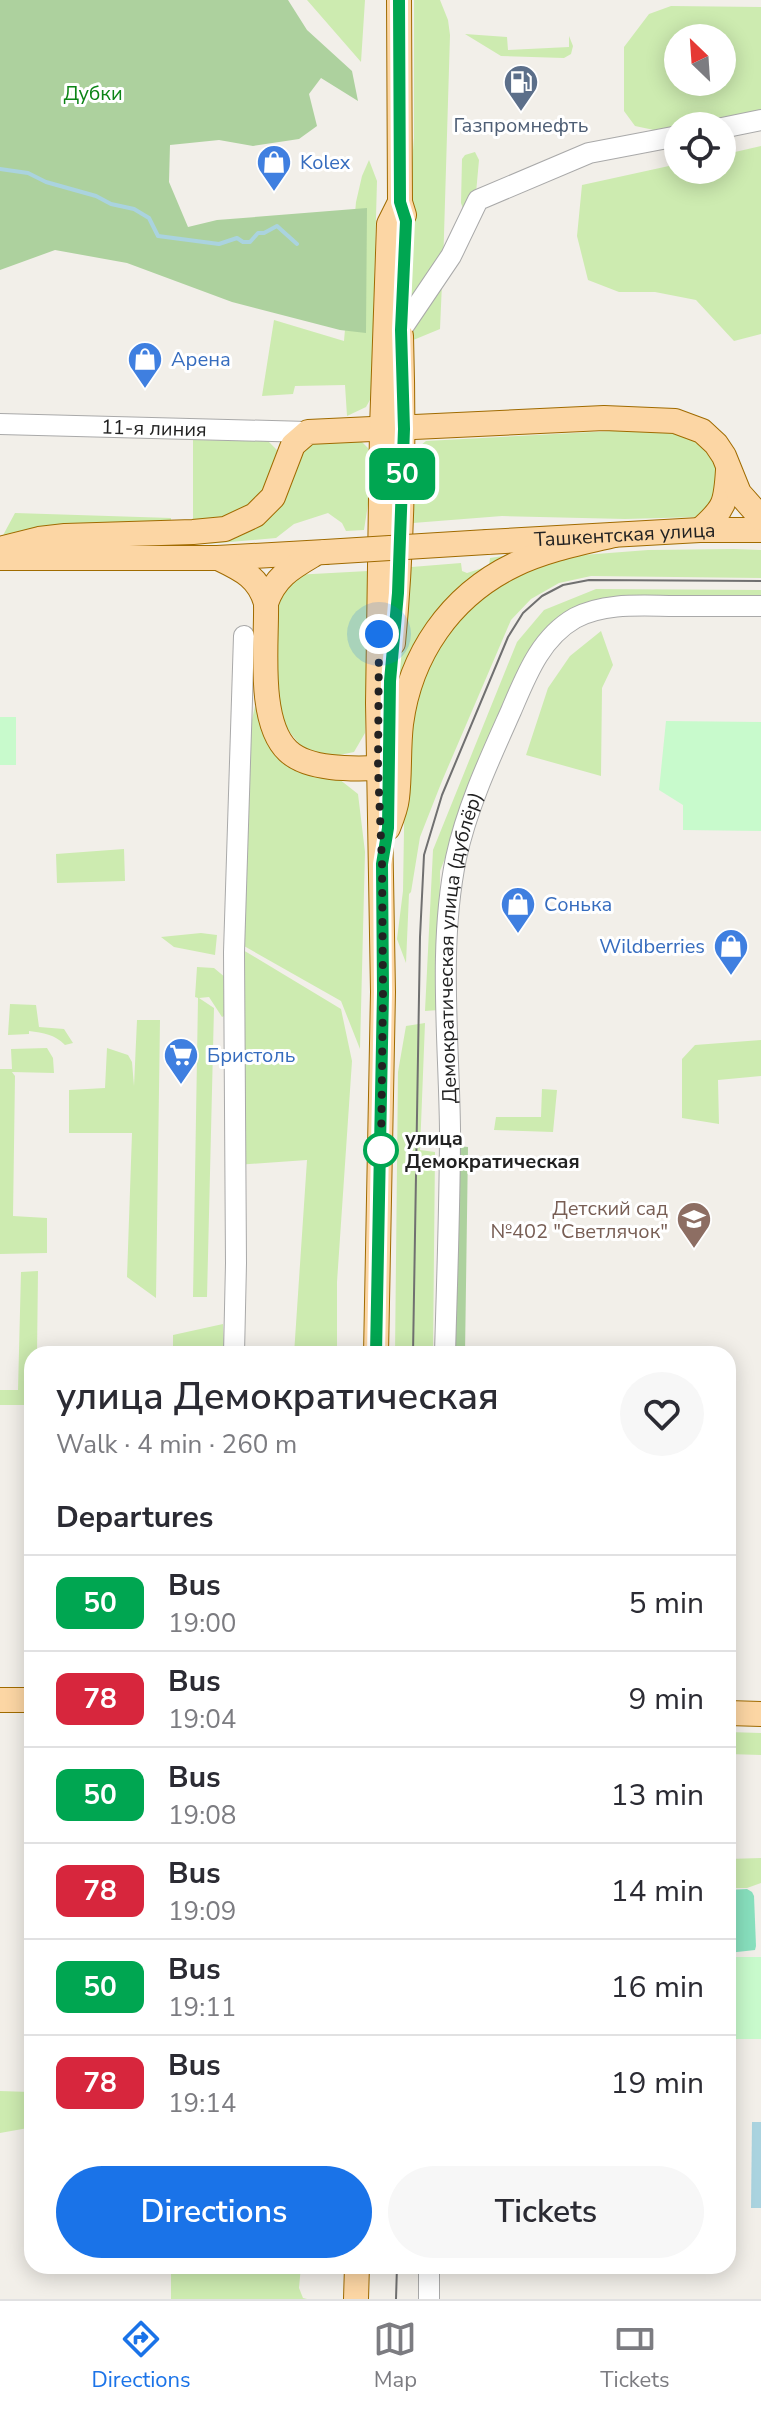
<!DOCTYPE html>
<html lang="en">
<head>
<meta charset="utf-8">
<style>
  :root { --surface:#fff; --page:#f7f7f7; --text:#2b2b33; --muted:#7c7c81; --line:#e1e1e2; --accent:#1a73e8 }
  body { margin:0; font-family:"Nunito Sans",sans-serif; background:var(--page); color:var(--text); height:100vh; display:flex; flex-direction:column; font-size:30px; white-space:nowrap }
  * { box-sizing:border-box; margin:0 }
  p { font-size:26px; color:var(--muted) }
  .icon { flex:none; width:44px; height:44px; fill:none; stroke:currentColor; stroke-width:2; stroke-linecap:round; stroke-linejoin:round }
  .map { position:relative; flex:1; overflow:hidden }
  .side { position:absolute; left:24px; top:1346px; width:712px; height:928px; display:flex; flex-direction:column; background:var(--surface); border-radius:24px; box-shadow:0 4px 20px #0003 }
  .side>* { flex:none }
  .badge { padding:0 16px; border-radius:12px; font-size:28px; line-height:52px }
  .needle { width:52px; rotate:335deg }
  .controls { position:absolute; left:664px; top:24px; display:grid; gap:16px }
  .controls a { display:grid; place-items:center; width:72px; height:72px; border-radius:50%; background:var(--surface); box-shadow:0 4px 20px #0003; font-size:40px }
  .you { position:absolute; width:40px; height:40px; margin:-20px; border:6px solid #fff; border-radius:50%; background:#1a73e8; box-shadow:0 0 0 12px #1a73e833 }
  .map>.badge { position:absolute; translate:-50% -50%; box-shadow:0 0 0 4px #fff }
  h2 { padding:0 32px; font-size:30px; line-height:72px }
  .round { display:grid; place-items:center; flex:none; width:84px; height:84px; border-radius:42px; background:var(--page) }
  .head { display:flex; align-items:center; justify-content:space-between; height:136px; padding:0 32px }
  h1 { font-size:38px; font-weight:600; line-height:60px }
  .primary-button { display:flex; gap:16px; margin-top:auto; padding:16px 32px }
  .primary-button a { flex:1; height:92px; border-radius:48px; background:var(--accent); color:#fff; font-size:32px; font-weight:600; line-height:92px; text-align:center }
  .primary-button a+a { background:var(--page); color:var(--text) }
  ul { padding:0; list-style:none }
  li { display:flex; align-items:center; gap:24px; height:96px; padding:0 32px; border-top:2px solid var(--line) }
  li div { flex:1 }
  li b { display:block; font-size:30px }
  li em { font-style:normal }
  li .badge { min-width:88px; font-weight:700; text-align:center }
  .tab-bar { display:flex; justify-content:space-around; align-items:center; height:112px; border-top:2px solid var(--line); background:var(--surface); font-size:22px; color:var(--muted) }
  .tab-bar a { display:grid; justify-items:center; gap:4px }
  .tab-bar .active { color:var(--accent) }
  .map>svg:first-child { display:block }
</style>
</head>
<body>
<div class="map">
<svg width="761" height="2299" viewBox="0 0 761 2299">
  <rect width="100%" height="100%" fill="#f2efe9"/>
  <!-- grass -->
  <path fill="#cdebb0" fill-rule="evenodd" d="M307 0H365L361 62Z
    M414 0H440L448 20 450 35 443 268 405 316 410 248 409 201 414 138Z
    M671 6 761 7V114L708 126H678V133L673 134 635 126 624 111V47L649 14ZM678 38H722V82H678Z
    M465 34 507 37 508 50 569 47V36L573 46 571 54 564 58 501 56Z
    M761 146V334L734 341 696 300 655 292H619L588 280 577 236 582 185 678 164V170H722V155Z
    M475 152 479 160 475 204 466 217 461 203 462 159 465 155Z
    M369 160 377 181 371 398 366 407 347 416 345 385 295 386 293 394 262 396 274 320 344 341 356 202 362 176Z
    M442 283 440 329 406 343 422 310Z
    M650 429C683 434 720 442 716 484 715 492 711 501 709 509L698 517 625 519 502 516 400 524 410 454 426 441Z
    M193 440 268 441 280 453 273 477 253 506 193 532Z
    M312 440H360L371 451 373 472 364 530 346 531 342 523 328 513 294 524 276 538 207 544 228 539 300 447Z
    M15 513 171 518V527L1 539Z
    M734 549 761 550V578L591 576 559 583 531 599 511 620 442 781 420 837 411 892 409 894 406 963 397 939 403 891 405 769 410 686 486 584 570 556 648 550Z
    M510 555 495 567 389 720 399 568 461 563 462 571 467 573 489 566 490 558Z
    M368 571 365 733 354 752 330 757 301 746 284 725 275 689 272 626 280 584 294 575Z
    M596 589 761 590V599L599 600 517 675 440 871 439 1010 425 1011 433 850 517 642 544 610Z
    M601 631 613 665 602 688 601 776 526 755 548 688 570 656Z
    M255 706 264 737 285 764 310 775 339 779 358 794 365 852 360 1049 341 1001 244 946C244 867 237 783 255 706Z
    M124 849 125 881 57 883 56 854Z
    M201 933 217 935 215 955 174 947 161 937Z
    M243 950 341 1009 352 1061 337 1282V1354H294L307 1160 236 1165Z
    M197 967 214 968 226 978 228 1014 222 1017 209 997 199 998 214 1008 207 1297H193L198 998 195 997Z
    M10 1004 36 1005 39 1027 64 1029 73 1043 65 1045C54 1034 44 1033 29 1031V1034L8 1035Z
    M137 1020H160L156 1298 127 1277 132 1133H69V1090L105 1088 107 1048 128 1055 132 1062 134 1086Z
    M425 1023 420 1150 435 1152 433 1354H395L398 1072 406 1026Z
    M761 1040V1076L718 1080 719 1124 682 1118V1059L695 1045Z
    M47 1048 53 1058 54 1073 12 1072 15 1076 13 1216 47 1218V1253L0 1254V1069H12L11 1049Z
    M542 1089 557 1090 553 1132 494 1130 496 1117H541Z
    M38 1271 37 1354H32V1399L27 1405H0V1390H18L21 1272Z
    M223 1324 224 1354H173V1335Z
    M728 1732 761 1733V1755L728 1754Z
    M761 1858V1883L747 1888H728V1859Z
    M0 2091 30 2092 28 2128 0 2133Z
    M171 2266H301L299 2288 303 2298 307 2299H171Z"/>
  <!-- forest -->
  <path fill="#add19e" d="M0 0H288L307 30 352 71 358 101 321 78 309 94 317 126 299 139 253 146 219 140 170 145 169 182 188 227 217 220 367 208 366 333 340 330 232 302 127 263 55 250 0 270Z
    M449 1145 468 1147 465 1354H445Z"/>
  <!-- park -->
  <path fill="#c8facc" d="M0 717H16V765H0Z
    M666 721 761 722V831L683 830V805L659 790Z
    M728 1957H761V2039H728Z"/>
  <!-- pitch -->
  <path fill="#88e0be" d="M747 1889 752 1892 754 1896 756 1946 755 1950 728 1953V1890Z"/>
  <!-- water -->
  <path fill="#aad3df" d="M752 2122H761V2208H751Z"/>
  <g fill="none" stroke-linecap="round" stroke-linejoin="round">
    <!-- stream -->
    <path stroke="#aad3df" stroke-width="4" d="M0 169 28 173 46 182 96 196 111 204 134 209 149 218 158 236 219 244 237 238 243 242H250L258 233H264L277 226 297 244"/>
    <!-- minor casing -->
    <g stroke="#a9a9a9" stroke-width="22">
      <g id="minor">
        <path d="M722 128 761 120"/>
        <path d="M401 330 451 256 478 200 589 153 678 136"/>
        <path id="s1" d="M0 424 308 432"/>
        <path d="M234 1354 236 1263 234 952 244 636"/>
        <path id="s2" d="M445 1354C447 1279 450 1205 450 1130 449 1041 438 946 456 858 467 807 490 758 511 711 526 676 540 638 575 618 606 602 643 606 676 606 704 606 733 606 761 606"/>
        <path d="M429 2299V2266"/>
      </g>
    </g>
    <!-- major casing -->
    <g stroke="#a06b00" stroke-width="26">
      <g id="major">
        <path d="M399 0 400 202 404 215"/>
        <path d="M700 530C725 508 726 503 728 470"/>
        <path id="s3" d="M487 542 700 530H761"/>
        <path d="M0 549 39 539 65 536 193 532 225 529 255 515 273 497 293 445 308 432 604 418 675 421 702 431 716 444 724 456 739 493 761 518"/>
        <path d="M0 558H217L325 552"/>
        <path d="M220 559C243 570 259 578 266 603 267 643 257 722 288 751 308 770 352 769 378 768"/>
        <path d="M266 603C275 577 291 568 313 555"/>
        <path d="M393 643C403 540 404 438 401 336"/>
        <path d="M388 828C392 818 396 808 397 798 400 774 398 749 401 724 410 655 450 596 514 565 545 550 580 543 614 535"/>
        <path d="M376 1354 383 992 378 703 382 429 389 224 400 202"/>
        <path d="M0 1700H32"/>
        <path d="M728 1713 761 1714"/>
        <path d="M356 2299 357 2266"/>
      </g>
    </g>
    <!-- minor -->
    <use href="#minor" stroke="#fff" stroke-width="20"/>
    <!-- major -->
    <use href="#major" stroke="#fcd6a4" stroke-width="24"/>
    <!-- tram -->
    <path stroke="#707070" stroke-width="2" d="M413 1354 420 937 424 855 442 795 508 637 523 613 542 596 563 585 589 580 761 581
      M396 2299 397 2266"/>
    <!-- major-bridge casing -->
    <g stroke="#a06b00" stroke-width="26" stroke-linecap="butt">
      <path id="major-bridge" d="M325 552 487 542"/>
    </g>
    <!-- major-bridge -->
    <use href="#major-bridge" stroke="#fcd6a4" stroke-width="24"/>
  </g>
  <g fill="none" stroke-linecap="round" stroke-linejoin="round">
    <!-- line casing -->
    <g stroke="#fff" stroke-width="18">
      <path id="line" d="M376 1354 383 992 382 864 388 828 390 681 398 593 404 429 401 330 406 221 400 202 399 0"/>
    </g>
    <!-- line -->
    <use href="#line" stroke="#00a651" stroke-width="12"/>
    <!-- walk -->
    <path stroke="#222" stroke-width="8" stroke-dasharray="0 14.4" d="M379 634 378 768 382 864 383 992 381 1150"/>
  </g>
  <!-- icons -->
  <defs>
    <g id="fuel-pin" transform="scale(1.8)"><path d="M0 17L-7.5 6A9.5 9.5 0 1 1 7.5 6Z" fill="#5c6f8a" stroke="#fff"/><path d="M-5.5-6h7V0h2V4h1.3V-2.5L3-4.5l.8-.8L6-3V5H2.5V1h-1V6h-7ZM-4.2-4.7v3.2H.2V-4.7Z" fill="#fff"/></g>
    <g id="shop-pin" transform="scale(1.8)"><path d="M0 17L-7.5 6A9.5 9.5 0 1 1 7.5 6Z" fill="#3f7fe0" stroke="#fff"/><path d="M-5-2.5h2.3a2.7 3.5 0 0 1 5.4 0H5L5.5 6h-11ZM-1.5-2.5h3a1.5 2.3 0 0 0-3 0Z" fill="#fff"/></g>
    <g id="supermarket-pin" transform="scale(1.8)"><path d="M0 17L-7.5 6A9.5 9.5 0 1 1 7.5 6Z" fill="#3f7fe0" stroke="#fff"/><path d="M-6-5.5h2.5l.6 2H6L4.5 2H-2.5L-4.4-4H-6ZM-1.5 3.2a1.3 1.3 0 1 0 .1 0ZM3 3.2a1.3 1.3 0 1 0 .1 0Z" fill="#fff"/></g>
    <g id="school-pin" transform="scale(1.8)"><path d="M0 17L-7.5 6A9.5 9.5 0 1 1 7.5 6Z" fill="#8d6e63" stroke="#fff"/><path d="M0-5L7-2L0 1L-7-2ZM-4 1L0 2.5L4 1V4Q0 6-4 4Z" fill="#fff"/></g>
  </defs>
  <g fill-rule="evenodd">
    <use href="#fuel-pin" x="521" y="82"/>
    <use href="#shop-pin" x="274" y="162"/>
    <use href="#shop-pin" x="145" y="359"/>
    <use href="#shop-pin" x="518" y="904"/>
    <use href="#shop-pin" x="731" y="946"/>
    <use href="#supermarket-pin" x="181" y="1055"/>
    <use href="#school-pin" x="694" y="1219"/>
  </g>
  <!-- markers -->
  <circle fill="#fff" stroke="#00a651" stroke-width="4" cx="381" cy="1150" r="16"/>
  <g text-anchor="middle" stroke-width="6" stroke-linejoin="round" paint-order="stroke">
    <!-- park labels -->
    <g font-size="20" fill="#0c8416" stroke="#fff">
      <text x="93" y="100">Дубки</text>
    </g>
    <!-- service labels -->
    <g font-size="20" fill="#4e5e75" stroke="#fff">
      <text x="521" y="132">Газпромнефть</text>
    </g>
    <!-- shop labels -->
    <g font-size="20" fill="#366cbe" stroke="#fff" text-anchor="start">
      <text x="300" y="169">Kolex</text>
      <text x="171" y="366">Арена</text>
      <text x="544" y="911">Сонька</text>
      <text x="705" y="953" text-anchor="end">Wildberries</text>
      <text x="207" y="1062">Бристоль</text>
    </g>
    <!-- street labels -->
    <g font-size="20" fill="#222" stroke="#fff">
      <text dy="7" stroke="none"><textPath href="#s1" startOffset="154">11-я линия</textPath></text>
      <text dy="7" stroke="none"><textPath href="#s3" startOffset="138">Ташкентская улица</textPath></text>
      <text dy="7" stroke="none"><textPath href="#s2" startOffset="408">Демократическая улица (дублёр)</textPath></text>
    </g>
    <!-- stop labels -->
    <g font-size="20" font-weight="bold" fill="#222" stroke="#fff" text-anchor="start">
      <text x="405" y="1145">улица<tspan x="405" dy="23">Демократическая</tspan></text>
    </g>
    <!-- education labels -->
    <g font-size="20" fill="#785e54" stroke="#fff" text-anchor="end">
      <text x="668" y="1215">Детский сад<tspan x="668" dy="23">№402 "Светлячок"</tspan></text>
    </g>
  </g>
</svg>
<div class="controls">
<a><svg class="needle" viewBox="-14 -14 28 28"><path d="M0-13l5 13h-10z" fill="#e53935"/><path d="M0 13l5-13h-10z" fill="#7c7c81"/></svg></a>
<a><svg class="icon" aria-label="locate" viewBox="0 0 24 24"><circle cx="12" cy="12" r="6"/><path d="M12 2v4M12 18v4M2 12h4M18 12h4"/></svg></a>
</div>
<div class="you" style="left:379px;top:634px"></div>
<b class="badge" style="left:402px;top:474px;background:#00a651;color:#fff">50</b>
<section class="side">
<div class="head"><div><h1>улица Демократическая</h1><p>Walk · 4 min · 260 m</p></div><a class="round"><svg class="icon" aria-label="heart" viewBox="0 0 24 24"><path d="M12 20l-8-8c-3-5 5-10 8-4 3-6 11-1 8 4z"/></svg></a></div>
<h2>Departures</h2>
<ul>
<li><span class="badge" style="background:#00a651;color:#fff">50</span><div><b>Bus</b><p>19:00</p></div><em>5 min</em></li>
<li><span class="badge" style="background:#d7263d;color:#fff">78</span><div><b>Bus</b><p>19:04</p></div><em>9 min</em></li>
<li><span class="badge" style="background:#00a651;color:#fff">50</span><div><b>Bus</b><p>19:08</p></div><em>13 min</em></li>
<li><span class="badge" style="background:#d7263d;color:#fff">78</span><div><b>Bus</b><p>19:09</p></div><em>14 min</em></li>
<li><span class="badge" style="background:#00a651;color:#fff">50</span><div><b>Bus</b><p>19:11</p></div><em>16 min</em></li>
<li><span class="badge" style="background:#d7263d;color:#fff">78</span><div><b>Bus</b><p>19:14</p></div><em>19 min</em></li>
</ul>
<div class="primary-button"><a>Directions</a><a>Tickets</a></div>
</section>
</div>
<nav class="tab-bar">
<a class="active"><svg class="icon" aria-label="directions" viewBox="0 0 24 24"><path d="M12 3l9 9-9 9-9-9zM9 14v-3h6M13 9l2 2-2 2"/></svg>Directions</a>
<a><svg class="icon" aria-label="map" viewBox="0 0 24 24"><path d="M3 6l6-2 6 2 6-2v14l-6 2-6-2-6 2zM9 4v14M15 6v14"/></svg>Map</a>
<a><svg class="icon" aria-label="tickets" viewBox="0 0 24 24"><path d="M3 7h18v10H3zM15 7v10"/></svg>Tickets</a>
</nav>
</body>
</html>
